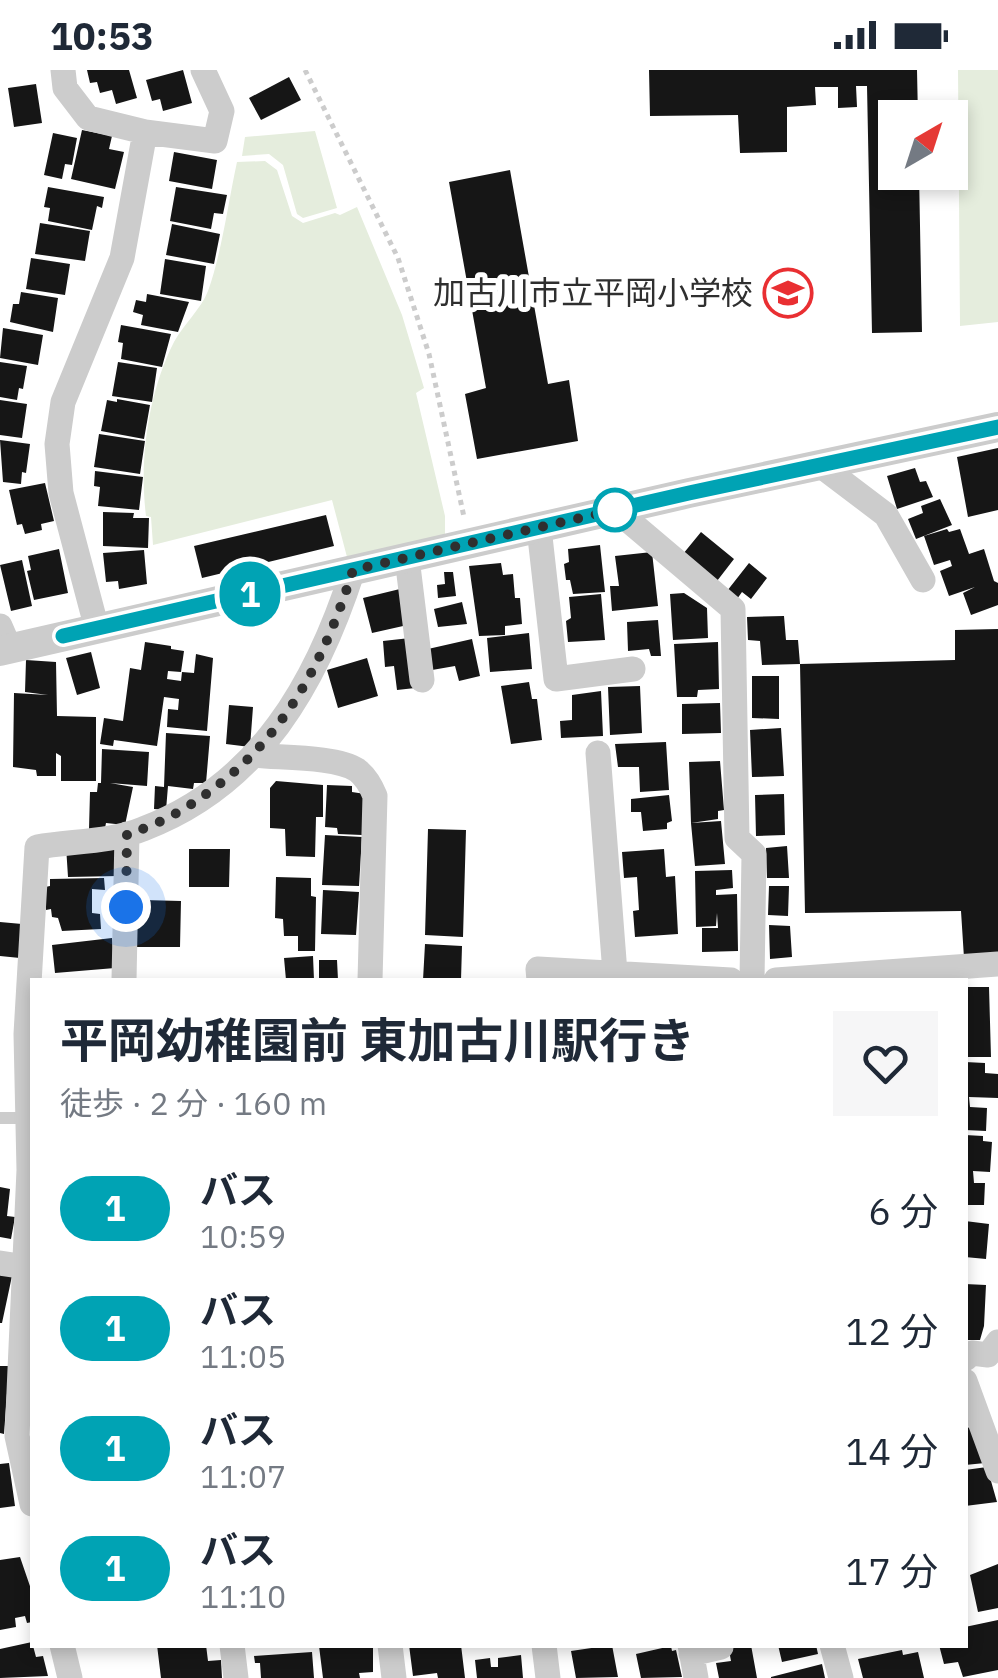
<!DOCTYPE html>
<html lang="ja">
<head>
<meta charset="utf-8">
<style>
  :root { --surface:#fff; --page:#f6f6f7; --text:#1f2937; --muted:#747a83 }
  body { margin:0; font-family:"IBM Plex Sans","Noto Sans JP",sans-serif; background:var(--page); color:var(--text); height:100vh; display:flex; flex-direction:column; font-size:38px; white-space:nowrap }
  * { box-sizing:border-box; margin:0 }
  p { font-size:32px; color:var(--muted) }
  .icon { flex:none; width:55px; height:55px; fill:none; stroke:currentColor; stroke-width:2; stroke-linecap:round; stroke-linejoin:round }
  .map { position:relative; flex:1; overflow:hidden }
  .side { position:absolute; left:30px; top:908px; width:938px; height:670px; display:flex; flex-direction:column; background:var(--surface); border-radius:0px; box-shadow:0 5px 15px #0003 }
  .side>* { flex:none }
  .badge { padding:0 20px; border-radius:32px; font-size:35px; line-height:65px }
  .needle { width:65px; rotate:39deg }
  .buttons { position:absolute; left:878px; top:30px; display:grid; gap:20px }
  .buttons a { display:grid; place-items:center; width:90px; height:90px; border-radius:0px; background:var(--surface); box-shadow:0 5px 15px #0003; font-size:50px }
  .you { position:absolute; width:50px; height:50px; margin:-25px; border:8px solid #fff; border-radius:50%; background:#1a73e8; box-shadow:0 0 0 15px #1a73e833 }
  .map>.badge { position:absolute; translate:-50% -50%; box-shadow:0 0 0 5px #fff }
  .round { display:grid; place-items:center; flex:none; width:105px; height:105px; border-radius:0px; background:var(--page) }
  .overview { display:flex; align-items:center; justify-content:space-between; height:170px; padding:0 30px }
  h1 { font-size:48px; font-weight:700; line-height:75px }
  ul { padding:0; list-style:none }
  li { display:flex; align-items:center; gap:30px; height:120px; padding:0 30px }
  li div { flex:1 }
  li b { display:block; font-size:38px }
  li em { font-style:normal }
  li .badge { min-width:110px; font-weight:700; text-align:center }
  .status { display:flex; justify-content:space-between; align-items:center; height:70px; padding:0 50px; background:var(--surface); direction:ltr }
  .status svg { height:28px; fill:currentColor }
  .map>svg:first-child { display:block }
</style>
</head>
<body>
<div class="status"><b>10:53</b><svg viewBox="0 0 49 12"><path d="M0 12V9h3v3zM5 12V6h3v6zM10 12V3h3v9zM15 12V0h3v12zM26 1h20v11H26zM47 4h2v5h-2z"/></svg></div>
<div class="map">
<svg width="998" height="1608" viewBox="0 0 998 1608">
  <rect width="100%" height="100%" fill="#fff"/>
  <!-- green -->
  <path fill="#e5eddd" d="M958 0H998V252L960 256Z
    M315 61 337 138 303 148 297 144 283 95 269 84 242 86 245 67Z
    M265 91 277 100 292 146 303 153 335 143 340 145 357 137 402 245 424 318 416 323 445 446V466L347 487 332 430 153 475 151 447 146 446C139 390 148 323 174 272 183 255 201 239 208 221 222 182 228 133 237 92Z"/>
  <!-- building -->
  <path fill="#161616" d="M87 0H129L137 28 116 34 112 20 100 23 97 12 90 13Z
    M183 0 192 33 163 41 160 29 152 31 146 10Z
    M649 0H917L918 48H895V102H919L922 262 872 263 867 16H856L857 37 838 38V17H815L816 35 787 37V82L740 83 738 45 650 46Z
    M289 7 301 30 261 50 249 28Z
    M36 14 42 53 14 57 8 18Z
    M82 60 112 66 109 79 124 82 115 119 71 109Z
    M53 63 77 68 72 95 65 94 62 109 44 105Z
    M174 82 217 90 212 119 169 111Z
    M510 100 548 314 569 310 578 371 477 389 465 324 486 318 449 112Z
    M48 117 104 127 102 138 97 136 92 160 48 151 50 138 44 137Z
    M176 117 227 125 223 144 214 143 211 159 170 151Z
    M40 153 90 161 85 191 35 184Z
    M172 154 220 164 214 194 166 185Z
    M31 188 70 194 65 225 26 219Z
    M165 189 206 196 201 231 160 224Z
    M21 222 58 228 53 262 10 252 13 234H19Z
    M147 224 189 232 178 262 141 255 143 245 133 242 136 230 146 232Z
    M121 255 171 264 162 297 121 289 123 273 118 272Z
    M3 258 43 265 38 295 0 288Z
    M0 292 27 296 23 319 19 318 17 330 0 327Z
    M118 292 157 298 152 332 112 326Z
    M117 329 150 335 144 369 101 361 107 330 117 332Z
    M0 330 27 334 22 368 0 365Z
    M99 364 145 371 140 404 94 397Z
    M0 370 30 374 26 403 22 402 21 414 3 412Z
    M998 378V440L968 447 957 387Z
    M915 398 920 412 926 411 933 427 897 439 887 406Z
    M95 401 143 407 139 440 98 436 100 417 94 416Z
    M45 413 54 451 41 454 42 460 25 464 22 454 17 455 9 420Z
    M940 429 952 455 916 469 908 449 923 443 921 436Z
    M103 442 134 443 133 448H149L148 478 103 476Z
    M326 445 334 476 202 508 194 476Z
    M947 459 949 462 960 459 969 484 984 479 994 511 998 513V535L971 545 963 523 975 517 949 526 940 501 952 496 950 490 934 495 924 466Z
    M701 462 734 489 717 511 683 484Z
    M600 475 605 522 573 524 570 510H566L564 494 569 492 568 479Z
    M59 479 68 523 34 530 27 501 31 500 28 486Z
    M144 480 147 514 119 519 118 511 106 512 103 483Z
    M652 482 658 536 612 541 610 516H619L615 486Z
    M22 490 32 536 11 541 0 495Z
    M501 493 503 505 513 504 515 528H520L522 554 505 556V565L479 566 469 496Z
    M749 493 767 508 751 529 742 522 737 529 727 521Z
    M444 502H453L456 526 438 528 437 515 445 514Z
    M404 518 412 554 372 563 363 528Z
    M684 523 707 538 708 568 673 570 670 524Z
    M601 524 605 570 568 572 566 551 571 548 569 527Z
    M462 532 467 554 438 557 434 539Z
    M784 546 786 570H798L800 594 762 595 760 571 748 570 747 547Z
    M658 550 661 586H651L649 579 628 581 627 552Z
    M998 559V887L964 888 961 841 805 843 800 594 955 590V560Z
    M529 563 532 599 490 602 487 568Z
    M410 568 415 618 397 620 394 596 385 597 383 571Z
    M472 569 480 606 459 611 455 596 432 600 428 579Z
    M145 572 171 576V579L184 581 181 602 168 601 167 609 181 611 182 602 194 603 196 584 213 588 207 661 167 657 168 639 178 640 179 629 164 627 157 676 114 670 113 676 100 674 104 648 123 651 130 598 141 600Z
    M718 572 719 619 698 620 697 627H677L674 574Z
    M91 582 100 618 77 625 66 588Z
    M367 588 378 626 338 638 327 600Z
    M26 590 56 592 57 646 96 647V711H61V686L56 683V706H37L36 700 13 697 14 623 48 625 25 622Z
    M752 606H779V649L752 648Z
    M529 612 532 629H537L542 670 511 674 501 616Z
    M640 616 642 663 610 665 608 617Z
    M601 621 603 666 561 668 560 651 572 650V625Z
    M720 633 721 663 682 664V634Z
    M229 635 253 637 250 677 226 674Z
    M781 658 784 706 752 707 750 660Z
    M166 663 210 666 206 713H194L193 719 168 716 166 740 154 739 155 716 164 717Z
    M666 672 669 720 640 722 639 697H618L615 674Z
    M102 679 149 682 147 716 110 713 133 717 125 755 106 753 105 758 89 759 90 722H97L98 713H101Z
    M720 691 724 740 718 741V749L691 753 689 692Z
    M276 711 323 715V747H316L315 787 286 786 285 759 270 758V718Z
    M327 715 352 716V722L365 724 362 765 338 764 337 758 325 757Z
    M784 724 785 765 756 766 755 725Z
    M669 725 672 751 667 753V759L643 761 641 742H631V729Z
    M721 751 725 794 695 796 691 753Z
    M428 759 466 760 463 867 425 865Z
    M325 765 362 767 359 816 322 815Z
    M116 773 118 806 68 807 66 776Z
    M787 776 789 808H767L766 778Z
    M189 779H230L229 817H189Z
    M664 779 666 807 675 806 678 864 635 867 633 841 639 840 637 807 624 808 622 782Z
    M732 800 733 818 716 820V825L737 824 738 881 702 882V858H718L717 843 716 856 696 857 695 801Z
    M276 807 311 808V826L316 827 315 881H298V866H284L283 849 275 848Z
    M104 808 105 820 92 819V843L100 844 101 859 62 861 58 848 52 847 51 839 46 840 45 817 50 816V809Z
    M769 816H789L788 846 768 845Z
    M323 820 359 822 356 865 321 864Z
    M143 830 181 831 180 877H136L135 853 142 852Z
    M0 852 22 854 20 888 0 886Z
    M769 855 790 856 792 887 770 889Z
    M112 868 115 898 55 903 52 875Z
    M425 874 462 876 461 910H423Z
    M313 886 314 910H286L284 888Z
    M319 890H337L338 910H319Z
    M965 917H989L991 987H965Z
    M965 992 985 993V1003L998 1004V1028L969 1027 970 1037 987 1038 986 1061 965 1060Z
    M965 1065 983 1066V1071L992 1072 990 1102 973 1101 974 1113H985L984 1135H965Z
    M0 1117 10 1119 7 1146 15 1147 11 1169 0 1167Z
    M965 1151 989 1154 986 1189 965 1187Z
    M0 1203 12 1206 2 1253H0Z
    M965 1214 986 1215 984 1256 980 1270H965Z
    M0 1296H9L4 1364 0 1363Z
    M972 1357 985 1393 965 1395V1358Z
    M9 1393 15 1436 0 1438V1394Z
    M987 1397 997 1432 965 1436V1400Z
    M20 1487 32 1522V1552L27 1553 25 1546 15 1548 16 1557 0 1560V1490Z
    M998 1494V1538L978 1542 970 1505Z
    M998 1550V1600L963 1607 958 1592 944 1594 939 1575H965V1557Z
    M32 1572 36 1587 43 1586 48 1606 0 1608V1579Z
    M157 1575H206L208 1591 221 1590 222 1608H161Z
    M373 1575V1602L359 1603 360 1608H323L319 1576Z
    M409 1575H461L465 1608H438L437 1603 413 1606Z
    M612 1575 618 1607 576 1608 571 1581Z
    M728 1575H751L757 1608H719L716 1593 731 1591Z
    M778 1575H816L818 1584 782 1592Z
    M671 1576 672 1581 676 1580 682 1607 641 1608 636 1584Z
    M902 1580 903 1585 918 1582 924 1608H863L858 1589Z
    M312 1582 314 1608H261L260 1593H255L254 1586Z
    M521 1585 523 1608H477L475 1590 490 1588 491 1597H498V1588Z
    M822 1594 825 1608H771V1607Z"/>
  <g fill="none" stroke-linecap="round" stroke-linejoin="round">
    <!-- path -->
    <path stroke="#ccc" stroke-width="5" stroke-dasharray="5 5" stroke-linecap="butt" d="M305 0 398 188 429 284 464 447"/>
    <!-- service -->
    <path stroke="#ccc" stroke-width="12" d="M0 1048H27"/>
    <!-- minor -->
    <path stroke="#ccc" stroke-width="25" d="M63 0 65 18 88 48 145 62 215 71 222 41 203 0
      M820 395 886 445 923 510
      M616 440 733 539 737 768 754 784 752 910
      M539 458 556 609 633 599
      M407 488 422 610
      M0 556 10 579
      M97 559 61 423 57 374 63 332 122 188 145 62
      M598 683 615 903
      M253 685C279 688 336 686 357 700 366 707 371 716 375 726L370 910
      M124 910 127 764
      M539 910 538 899 731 910
      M776 910 998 894
      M0 1193 26 1197
      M965 1289 972 1283 988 1285 998 1272
      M965 1311 998 1401
      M32 1434 17 1366 29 1100 26 964 37 777C71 771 112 772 143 759 260 715 317 612 353 500
      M62 1575 70 1608
      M232 1575 236 1608
      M390 1575 394 1608
      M544 1575 548 1608
      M690 1575 696 1608
      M832 1575 841 1608
      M691 1584 721 1577"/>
    <!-- tertiary -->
    <path stroke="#ccc" stroke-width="30" d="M0 581 689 423 998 357"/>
  </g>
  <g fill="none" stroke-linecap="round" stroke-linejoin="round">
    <!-- line casing -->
    <g stroke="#fff" stroke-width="22">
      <path id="line" d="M63 566 689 423 998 357"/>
    </g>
    <!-- line -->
    <use href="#line" stroke="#00a3b4" stroke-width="15"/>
    <!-- walk -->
    <path stroke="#2f2f2f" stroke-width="10" stroke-dasharray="0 18" d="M126 837 127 764C157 756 184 740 209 722 286 666 325 589 353 500L615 440"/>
  </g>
  <!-- icons -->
  <defs>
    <g id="school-ring" transform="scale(2.5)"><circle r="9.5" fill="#fff" stroke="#e92f32" stroke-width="1.5"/><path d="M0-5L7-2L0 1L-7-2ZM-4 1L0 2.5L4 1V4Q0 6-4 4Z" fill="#e92f32"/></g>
  </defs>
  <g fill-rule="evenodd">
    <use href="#school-ring" x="788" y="223"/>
  </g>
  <!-- markers -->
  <circle fill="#fff" stroke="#00a3b4" stroke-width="5" cx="615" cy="440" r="20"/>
  <g text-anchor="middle" stroke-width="10" stroke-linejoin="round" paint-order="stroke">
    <!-- poi labels -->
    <g font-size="32" fill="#2f2f2f" stroke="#fff" text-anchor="end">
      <text x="753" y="234">加古川市立平岡小学校</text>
    </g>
  </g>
</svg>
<div class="buttons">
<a><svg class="needle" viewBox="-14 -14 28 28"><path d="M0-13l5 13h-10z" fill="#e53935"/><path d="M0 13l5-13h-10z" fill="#747a83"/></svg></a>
</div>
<div class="you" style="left:126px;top:837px"></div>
<b class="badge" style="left:250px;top:524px;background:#00a3b4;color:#fff">1</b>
<section class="side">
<div class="overview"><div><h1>平岡幼稚園前 東加古川駅行き</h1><p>徒歩 · 2 分 · 160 m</p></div><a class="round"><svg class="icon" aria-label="heart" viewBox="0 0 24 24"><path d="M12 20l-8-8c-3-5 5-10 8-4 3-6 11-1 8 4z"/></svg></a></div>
<ul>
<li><span class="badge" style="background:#00a3b4;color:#fff">1</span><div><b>バス</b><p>10:59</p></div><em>6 分</em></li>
<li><span class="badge" style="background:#00a3b4;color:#fff">1</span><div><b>バス</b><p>11:05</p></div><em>12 分</em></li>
<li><span class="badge" style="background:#00a3b4;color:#fff">1</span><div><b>バス</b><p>11:07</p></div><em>14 分</em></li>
<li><span class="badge" style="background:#00a3b4;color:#fff">1</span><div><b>バス</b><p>11:10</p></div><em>17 分</em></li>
</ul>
</section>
</div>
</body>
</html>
